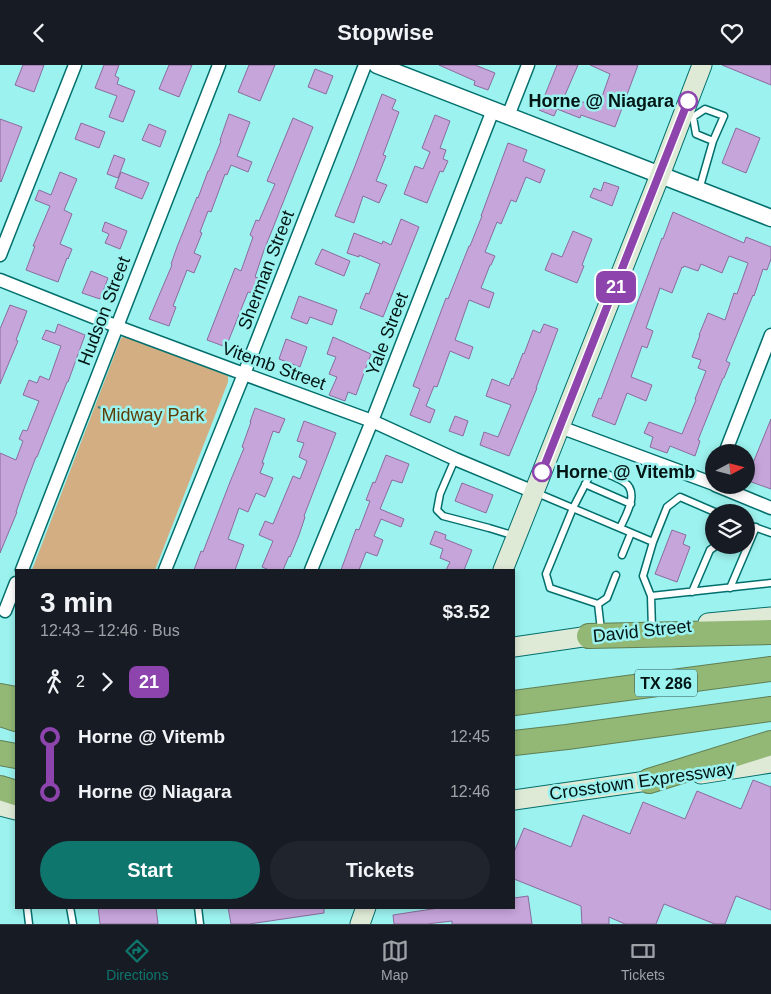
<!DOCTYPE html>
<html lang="en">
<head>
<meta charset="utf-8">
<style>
  :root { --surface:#171b24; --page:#20242c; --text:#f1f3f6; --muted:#9ea1a6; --line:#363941; --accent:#0f766e }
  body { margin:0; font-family:Helvetica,sans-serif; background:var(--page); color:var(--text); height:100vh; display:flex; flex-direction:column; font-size:19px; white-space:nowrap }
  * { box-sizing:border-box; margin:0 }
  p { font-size:16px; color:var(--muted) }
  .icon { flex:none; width:28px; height:28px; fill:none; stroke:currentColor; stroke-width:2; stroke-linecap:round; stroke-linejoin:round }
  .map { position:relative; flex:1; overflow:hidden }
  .sheet { position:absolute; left:15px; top:504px; width:500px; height:340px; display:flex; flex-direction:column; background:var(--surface); border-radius:0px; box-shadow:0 2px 8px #0003 }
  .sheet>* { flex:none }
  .badge { padding:0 10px; border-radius:8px; font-size:18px; line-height:32px }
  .needle { width:32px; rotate:83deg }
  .controls { position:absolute; left:705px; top:379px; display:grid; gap:10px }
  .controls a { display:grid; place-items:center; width:50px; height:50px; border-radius:50%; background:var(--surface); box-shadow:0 2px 8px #0003; font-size:25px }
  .map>.badge { position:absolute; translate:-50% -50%; box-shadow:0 0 0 2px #fff }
  .legs { display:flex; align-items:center; gap:8px; height:55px; padding:0 25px; font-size:16px }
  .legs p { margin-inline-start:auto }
  .head { display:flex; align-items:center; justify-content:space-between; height:85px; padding:0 25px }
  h1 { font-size:28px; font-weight:800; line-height:38px }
  .cta { display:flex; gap:10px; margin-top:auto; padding:10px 25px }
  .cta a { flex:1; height:58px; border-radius:30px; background:var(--accent); color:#fff; font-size:20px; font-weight:800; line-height:58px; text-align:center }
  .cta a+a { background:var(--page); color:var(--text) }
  ul { padding:0 25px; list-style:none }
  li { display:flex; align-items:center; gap:18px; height:55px; font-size:19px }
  li i { display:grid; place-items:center; width:8px; height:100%; margin:0 6px; background:currentColor }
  li i::after { content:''; width:12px; height:12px; margin:-6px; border:4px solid; border-radius:50%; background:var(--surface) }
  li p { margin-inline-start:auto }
  li:first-child i { background:linear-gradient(#0000 50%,currentColor 0) }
  li:last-child i { background:linear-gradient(currentColor 50%,#0000 0) }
  header { display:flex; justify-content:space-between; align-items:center; height:65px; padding:0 25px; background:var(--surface); font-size:22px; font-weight:800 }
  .tabs { display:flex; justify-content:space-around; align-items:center; height:70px; border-top:1px solid var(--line); background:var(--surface); font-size:14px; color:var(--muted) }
  .tabs a { display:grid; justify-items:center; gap:2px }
  .tabs .current { color:var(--accent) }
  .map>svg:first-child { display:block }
</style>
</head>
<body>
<header><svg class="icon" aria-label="back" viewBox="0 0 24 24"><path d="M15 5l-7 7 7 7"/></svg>Stopwise<svg class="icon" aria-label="heart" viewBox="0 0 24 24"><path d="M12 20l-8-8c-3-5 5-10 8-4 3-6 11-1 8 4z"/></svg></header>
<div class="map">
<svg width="771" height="859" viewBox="0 0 771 859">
  <rect width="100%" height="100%" fill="#9cf2ee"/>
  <!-- green -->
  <path fill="#d2ae82" d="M128 270 228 311V317L155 505H32L121 273Z"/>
  <!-- building -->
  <path fill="#c6a5db" stroke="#8b6b9e" d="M23 0H44L34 27 15 20Z
    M104 0H119L115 11 119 13 117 19 135 26 123 57 109 52 117 31 95 23Z
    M169 0H192L179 32 159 24Z
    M249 0H275L260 36 238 27Z
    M439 0H475L495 8 488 25 474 20 475 16Z
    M557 0H578L565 30 598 43 610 9 590 0H638L615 62 581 50 580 53 557 44 554 51 539 45Z
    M722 0H771V20Z
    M315 4 333 11 326 29 308 22Z
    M382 29 396 35 392 44 399 47 383 90 386 91 376 116 387 120 379 138 363 131 354 158 335 151 355 101Z
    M229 49 250 57 237 91 252 97 248 107 231 100 227 110 225 109 211 147 208 146 200 167 202 168 194 188 201 191 194 208 187 205 173 241 176 242 169 261 149 254 172 200 171 199 177 182 197 132 198 133 208 106H209L221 76 220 75Z
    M435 50 450 56 440 83 446 85 443 94 448 96 443 107 440 106 427 138 404 129 415 101 423 104 430 87 422 83Z
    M293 53 313 62 263 188 255 212 261 214 255 229 248 227 226 282 207 275 235 203 241 206 253 172 250 170 256 155 259 156 275 119 267 116Z
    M0 54 22 62 1 117 0 116Z
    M81 58 105 67 99 83 75 74Z
    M149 59 166 66 160 82 142 75Z
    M736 63 760 73 746 108 722 98Z
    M508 78 527 85 523 96 545 105 540 118 526 112 516 137 511 135 501 159 497 157 485 187 495 191 491 200H490L481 223 494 228 489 243 469 235 455 275 473 282 469 294 450 286 437 322 434 321 426 341 435 345 430 358 410 350 420 324 413 321 446 233 448 234 469 181H470L482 151H481Z
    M114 90 125 94 118 113 107 109Z
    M60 107 77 114 64 145 72 149 60 179 72 184 68 194 67 193 58 217 26 205 35 181H33L50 141 35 135 39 125 51 130Z
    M121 107 149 118 142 134 115 123Z
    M604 117 619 122 612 141 590 132 594 123 601 126Z
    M673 147 744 178 746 172 771 182V194L767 205 763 204 754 231 753 230 726 296 730 298 724 313H723L698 375 700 376 695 391 670 381 667 388 650 382 653 372 644 368 649 357 682 369 696 335 695 334 706 306 698 303 701 295 692 292 700 270H699L708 248 725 255 734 228 737 229 748 198 729 191 722 208 701 199 698 206 684 201 683 203 682 202 672 228 660 223 646 263 653 266 647 283 642 281 631 312 652 320 646 336 627 328 615 360 592 351 599 333 601 334 662 173 663 174Z
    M401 154 419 162 383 252 360 243 366 228 369 229 380 199 359 190V192L347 188 354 168 382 179 383 176 391 180Z
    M105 157 127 166 120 184 105 178 109 169 102 166Z
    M573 166 592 174 582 200 584 201 577 218 545 205 552 188 562 192Z
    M322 184 350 196 344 211 315 199Z
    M91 206 108 213 100 234 82 228Z
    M299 231 337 245 332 260 310 252 307 259 291 253Z
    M10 240 27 246 16 275 18 276 0 319V264Z
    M58 259 85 270 68 317H67L37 392H36L25 421 16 447H17L0 488V388L16 395 23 376 19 374 23 365 27 366 39 336 23 330 29 315 37 318 40 311 49 315 61 281 42 274 46 265 55 268Z
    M544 259 558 264 536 323H537L509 391 480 380 484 367 498 372 511 340 486 331 492 314 509 321 512 313 513 314 523 288 524 289 533 265 540 268Z
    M333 272 371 289 356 330 348 327 345 336 329 330 337 312 329 309 336 292 327 289Z
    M286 274 307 282 300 302 279 294Z
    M255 343 285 354 279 368 273 366 262 398H264L260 408 273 413 265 432 256 428 248 447 239 443 228 474 244 480 235 505H194L201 486 203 487 230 417 244 383 242 382 251 357H250Z
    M455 351 468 356 463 371 449 366Z
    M771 354V424L746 415V411L752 397 753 398Z
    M304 356 336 368 304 451 305 452 299 470 290 492 289 491 283 505H269L262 502 273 476 259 470 265 456 273 459 293 411 300 414 307 396 299 392 304 378 297 376Z
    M386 390 409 399 402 418 392 415 380 444 404 454 401 462 381 454 374 471 383 475 377 491 366 487 359 505H341L356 464 359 465 370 436 366 435 373 417 375 418Z
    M462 418 493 430 486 448 455 436Z
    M672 465 686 470 683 479 690 482 677 517 655 509Z
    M435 466 446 470 445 474 472 485 464 505H446L450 497 440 493 443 484 430 479Z
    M753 715 771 722V845L736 831 725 859H715L664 839 656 859H625L609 852V859H582L581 841 514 814V787L524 763 571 782 583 750 630 769 643 737 685 754 697 726 741 744Z
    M528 831 532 859H452V856L427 859H394L393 850 445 842H514V833Z
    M98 842H156L158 859H100Z
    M228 842H324V848L249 859H231Z"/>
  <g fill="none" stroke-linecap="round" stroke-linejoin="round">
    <!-- service casing -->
    <g stroke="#036f6d" stroke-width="9">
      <path id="service" d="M685 48 693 52 705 44 724 51 713 76 699 125
        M693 52 696 69 713 76
        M455 394 440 429 437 445 443 451 489 463 515 471
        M585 419 631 439
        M537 428 653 477 643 511 651 531
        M746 459 771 468
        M653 477 667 442 680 432 717 448
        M622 490 631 468
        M730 523 756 462
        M692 527 710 485 717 480
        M598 539 550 523 546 509 573 443 590 410 602 407C609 410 617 412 624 417 640 427 626 450 620 463
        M598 539 607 533 616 510
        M598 539 601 565
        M652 564 651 531 771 518
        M27 842 29 859
        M70 842 73 859
        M198 842 200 859"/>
    </g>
    <!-- minor casing -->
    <g stroke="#036f6d" stroke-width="15">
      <path id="minor" d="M508 51 528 0
        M0 190 75 0
        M0 215 126 265 244 309 372 356 455 394 534 427
        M560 362 714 419
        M725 388 771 270
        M715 420 771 443
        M22 505 219 0
        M165 505 244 309 365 0
        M311 505 372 356 493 45
        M5 546 16 518"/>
    </g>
    <!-- tertiary casing -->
    <g stroke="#036f6d" stroke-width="19">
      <path id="tertiary" d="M377 0 771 153"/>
    </g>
    <!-- secondary casing -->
    <g stroke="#036f6d" stroke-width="21">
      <path id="secondary" d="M503 505 660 110 702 0
        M708 558 771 552
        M514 582 603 569
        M701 709 771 698
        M514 735 661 714
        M0 741 16 745
        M360 859 366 842"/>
    </g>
    <!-- motorway casing -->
    <g stroke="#607f54" stroke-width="26">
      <path id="motorway" d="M589 571 771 567
        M0 631 16 634
        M514 638 771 604
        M0 649 16 654
        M514 678 567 672 771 644
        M0 688 16 691
        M649 716 771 678
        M0 723 16 728"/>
    </g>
    <!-- path -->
    <path stroke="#4b807d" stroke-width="2" stroke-dasharray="5 2.5" stroke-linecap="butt" d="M98 342 120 350 140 347"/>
    <!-- service -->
    <use href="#service" stroke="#fff" stroke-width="6"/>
    <!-- minor -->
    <use href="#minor" stroke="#fff" stroke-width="12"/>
    <!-- tertiary -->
    <use href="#tertiary" stroke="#fff" stroke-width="16"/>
    <!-- secondary -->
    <use href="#secondary" stroke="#dfead6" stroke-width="19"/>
    <!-- motorway -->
    <use href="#motorway" stroke="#93b876" stroke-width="24"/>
  </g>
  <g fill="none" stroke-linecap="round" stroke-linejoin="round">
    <!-- line-1 casing -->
    <g stroke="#fff" stroke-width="11">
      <path id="line-1" d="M542 407 688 36"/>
    </g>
    <!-- line-1 -->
    <use href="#line-1" stroke="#8e44ad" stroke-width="8"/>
  </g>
  <!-- markers -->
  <g fill="#fff" stroke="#8e44ad" stroke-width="2.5">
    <circle cx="688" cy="36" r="9"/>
    <circle cx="542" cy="407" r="9"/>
  </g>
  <g text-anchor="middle" stroke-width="5" stroke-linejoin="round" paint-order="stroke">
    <!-- shield labels -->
    <rect fill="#9cf2ee" stroke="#2f5755" stroke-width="1" x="635" y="604.5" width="62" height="27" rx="4"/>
    <g font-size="16" font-weight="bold" fill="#001514">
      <text x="666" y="624">TX 286</text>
    </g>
    <!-- stop labels -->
    <g font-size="18" font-weight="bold" fill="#001514" stroke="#9cf2ee" text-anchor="end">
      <text x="674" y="42">Horne @ Niagara</text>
      <text x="556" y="413" text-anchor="start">Horne @ Vitemb</text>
    </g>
    <!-- street labels -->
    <g font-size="18" fill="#001514" stroke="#9cf2ee">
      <text transform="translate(266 205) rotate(-69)" y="6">Sherman Street</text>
      <text transform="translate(104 246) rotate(-69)" y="6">Hudson Street</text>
      <text transform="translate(387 269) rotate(-69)" y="6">Yale Street</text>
      <text transform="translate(274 301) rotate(20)" y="6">Vitemb Street</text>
      <text transform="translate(642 566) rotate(-6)" y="6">David Street</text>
      <text transform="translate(642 716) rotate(-8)" y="6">Crosstown Expressway</text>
    </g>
    <!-- park labels -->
    <g font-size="18" fill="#5e3c05" stroke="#9cf2ee">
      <text x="153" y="356">Midway Park</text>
    </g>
  </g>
</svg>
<div class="controls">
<a><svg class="needle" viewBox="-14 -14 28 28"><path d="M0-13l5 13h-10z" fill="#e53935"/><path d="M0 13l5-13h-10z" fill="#9ea1a6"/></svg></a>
<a><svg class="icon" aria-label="layers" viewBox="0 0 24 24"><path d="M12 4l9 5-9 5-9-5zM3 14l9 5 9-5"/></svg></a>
</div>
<b class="badge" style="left:616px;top:222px;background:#8e44ad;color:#fff">21</b>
<section class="sheet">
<div class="head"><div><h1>3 min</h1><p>12:43 – 12:46 · Bus</p></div><b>$3.52</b></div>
<div class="legs"><svg class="icon" aria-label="walk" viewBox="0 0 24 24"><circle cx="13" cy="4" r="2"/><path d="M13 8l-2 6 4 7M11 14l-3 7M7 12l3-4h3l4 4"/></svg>2<svg class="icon" aria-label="forward" viewBox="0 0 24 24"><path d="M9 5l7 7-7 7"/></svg><b class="badge" style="background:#8e44ad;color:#fff">21</b></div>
<ul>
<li><i style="color:#8e44ad"></i><b>Horne @ Vitemb</b><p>12:45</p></li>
<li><i style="color:#8e44ad"></i><b>Horne @ Niagara</b><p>12:46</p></li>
</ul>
<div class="cta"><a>Start</a><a>Tickets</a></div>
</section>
</div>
<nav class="tabs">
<a class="current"><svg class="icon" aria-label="directions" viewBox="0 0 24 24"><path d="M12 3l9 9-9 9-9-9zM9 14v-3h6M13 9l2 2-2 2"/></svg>Directions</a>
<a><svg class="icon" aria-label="map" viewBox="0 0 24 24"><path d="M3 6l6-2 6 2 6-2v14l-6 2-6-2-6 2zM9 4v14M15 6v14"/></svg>Map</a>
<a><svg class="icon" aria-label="tickets" viewBox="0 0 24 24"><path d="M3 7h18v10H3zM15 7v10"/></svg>Tickets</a>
</nav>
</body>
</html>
